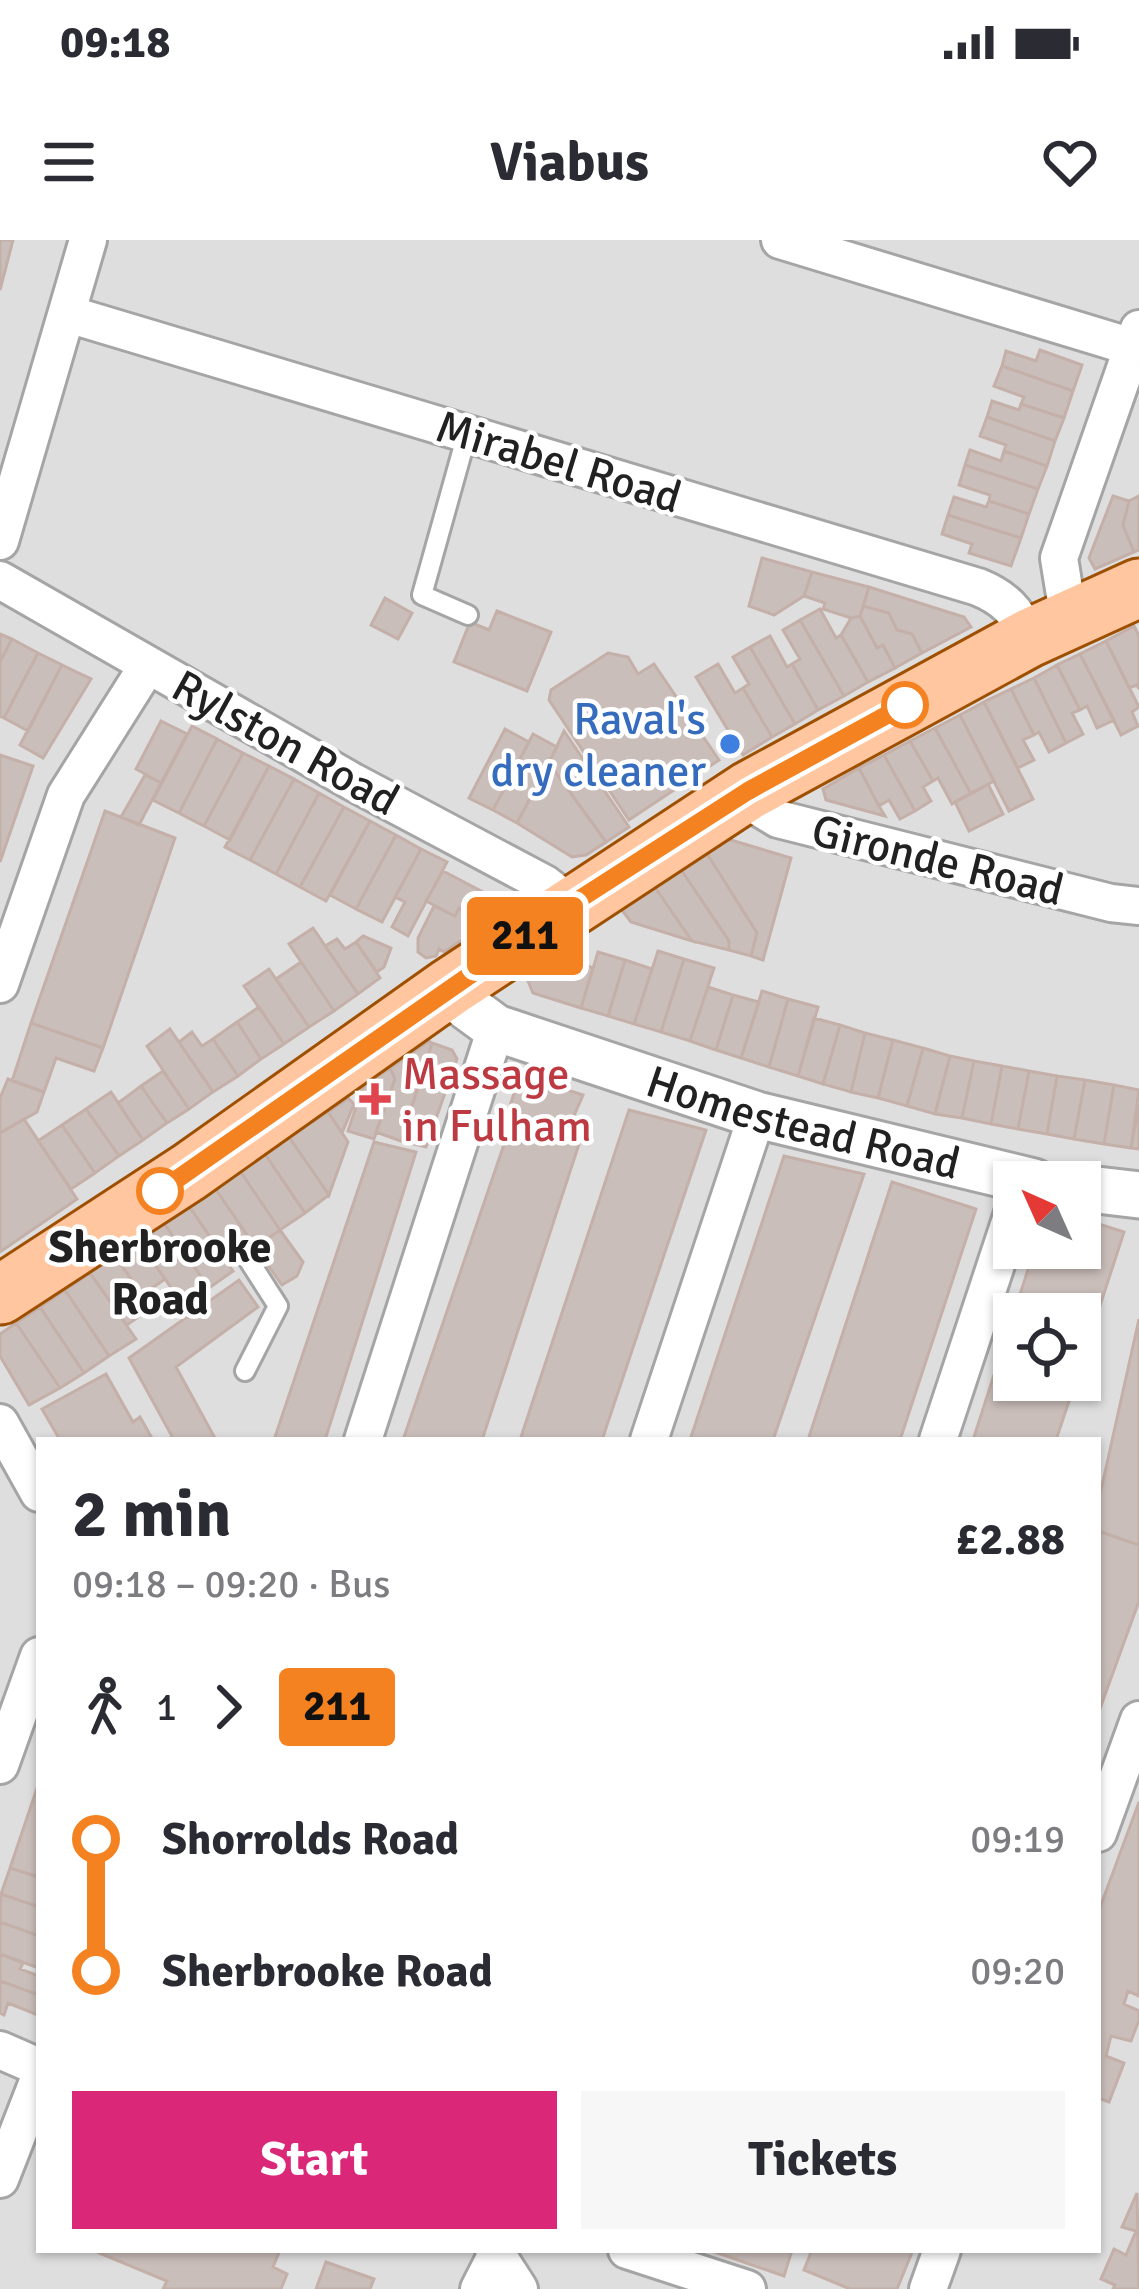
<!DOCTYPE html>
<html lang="en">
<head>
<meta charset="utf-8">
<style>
  :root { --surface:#fff; --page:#f7f7f7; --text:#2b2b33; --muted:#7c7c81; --accent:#db2777 }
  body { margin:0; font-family:Signika,sans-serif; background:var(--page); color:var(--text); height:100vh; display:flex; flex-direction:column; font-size:45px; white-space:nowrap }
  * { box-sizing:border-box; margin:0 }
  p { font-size:39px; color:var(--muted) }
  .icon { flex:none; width:66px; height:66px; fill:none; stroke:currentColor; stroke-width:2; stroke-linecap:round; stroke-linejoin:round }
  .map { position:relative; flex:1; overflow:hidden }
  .drawer { position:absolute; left:36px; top:1197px; width:1065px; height:816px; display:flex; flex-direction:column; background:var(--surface); border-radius:0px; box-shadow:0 3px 9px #0004 }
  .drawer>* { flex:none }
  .badge { padding:0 24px; border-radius:9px; font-size:42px; line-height:78px }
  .needle { width:78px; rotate:315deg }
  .fabs { position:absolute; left:993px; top:921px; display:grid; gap:24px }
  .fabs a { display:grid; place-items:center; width:108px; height:108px; border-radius:0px; background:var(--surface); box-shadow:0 3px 9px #0004; font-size:60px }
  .map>.badge { position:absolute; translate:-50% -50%; box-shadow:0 0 0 6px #fff }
  .legs { display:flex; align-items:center; gap:18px; height:132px; padding:0 36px; font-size:39px }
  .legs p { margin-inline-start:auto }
  .headline { display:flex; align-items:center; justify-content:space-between; height:204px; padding:0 36px }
  h1 { font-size:66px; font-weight:700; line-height:90px }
  .action { display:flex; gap:24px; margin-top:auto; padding:24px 36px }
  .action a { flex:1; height:138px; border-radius:0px; background:var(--accent); color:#fff; font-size:48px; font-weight:700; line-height:138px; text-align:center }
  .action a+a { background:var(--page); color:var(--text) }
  ul { padding:0 36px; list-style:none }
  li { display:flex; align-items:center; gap:42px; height:132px; font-size:45px }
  li i { display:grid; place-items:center; width:18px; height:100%; margin:0 15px; background:currentColor }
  li i::after { content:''; width:30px; height:30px; margin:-15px; border:9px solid; border-radius:50%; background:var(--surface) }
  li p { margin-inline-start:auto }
  li:first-child i { background:linear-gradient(#0000 50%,currentColor 0) }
  li:last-child i { background:linear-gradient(currentColor 50%,#0000 0) }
  .status { display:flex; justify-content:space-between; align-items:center; height:84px; padding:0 60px; background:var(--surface); direction:ltr }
  .status svg { height:33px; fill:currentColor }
  header { display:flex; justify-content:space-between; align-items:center; height:156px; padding:0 36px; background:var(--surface); font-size:54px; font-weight:700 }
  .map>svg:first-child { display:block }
</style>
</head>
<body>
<div class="status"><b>09:18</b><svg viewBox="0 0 49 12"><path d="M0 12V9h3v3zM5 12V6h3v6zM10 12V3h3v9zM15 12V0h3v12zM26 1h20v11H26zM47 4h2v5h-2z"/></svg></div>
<header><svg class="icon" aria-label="menu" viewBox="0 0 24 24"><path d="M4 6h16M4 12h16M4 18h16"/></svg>Viabus<svg class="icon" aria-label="heart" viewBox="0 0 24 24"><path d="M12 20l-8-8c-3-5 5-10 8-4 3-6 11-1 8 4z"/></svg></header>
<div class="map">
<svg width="1139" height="2049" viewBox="0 0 1139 2049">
  <rect width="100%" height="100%" fill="#f2ece7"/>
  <!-- residential -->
  <path fill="#dfdede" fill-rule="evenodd" d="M0 0H1139V2049H0ZM1014 942H1080V1008H1014ZM1014 1074H1080V1140H1014ZM39 1200H1098V2010H39Z"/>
  <!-- building -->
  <path fill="#cabeba" stroke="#c4b0a8" stroke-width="3" d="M0 0H13L0 50Z
    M1040 110 1082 125 1073 151 1002 126 1006 111 1036 121Z
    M1002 126 1073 151 1064 178 1021 164 1024 157 994 146Z
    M992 161 1019 170 1021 164 1064 178 1055 201 987 177Z
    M987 177 1055 201 1047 226 1004 211 1006 205 980 196Z
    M970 210 1001 221 1004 211 1047 226 1038 249 965 225Z
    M965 225 1038 249 1029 274 989 261 990 255 959 245Z
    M1113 256 1129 261 1123 285 1134 312 1095 329 1089 318Z
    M1139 256V310L1134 312 1123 285 1129 261Z
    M954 257 986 267 989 261 1029 274 1021 298 948 275Z
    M948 275 1021 298 1011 326 969 313 972 304 942 294Z
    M762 318 812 332 804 356 774 375 749 366Z
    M812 332 869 347 860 376 851 378 823 369 825 363 804 356Z
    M869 347 964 377 971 387 922 413 912 394 897 390 889 373 863 366Z
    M385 358 412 373 398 399 371 385Z
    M863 366 889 373 897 390 912 394 922 413 895 428 883 405 877 408 860 376Z
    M820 369 836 398 841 395 868 442 844 456 800 380Z
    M497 371 551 392 527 451 454 422 470 382 489 390Z
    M860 376 877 408 883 405 895 428 868 442 841 395 851 378Z
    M800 380 844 456 818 470 792 424 800 419 783 390Z
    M1134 386 1139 396V449L1137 445 1129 448 1106 401Z
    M0 394 12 399 0 422Z
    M770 396 787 427 792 424 818 470 795 484 750 407Z
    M12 399 38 413 4 478 0 476V422Z
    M1106 401 1139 467 1132 472 1138 486 1121 495 1080 414Z
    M750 407 795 484 772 497 743 448 749 444 733 417Z
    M38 413 62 425 28 491 4 478Z
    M608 413 628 417 638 434 654 424 719 520 629 580 549 460 551 450Z
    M1080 414 1114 480 1097 488 1087 466 1080 470 1057 425Z
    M718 424 735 453 743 448 772 497 743 515 696 437Z
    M62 425 91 439 43 518 20 505Z
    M1057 425 1080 470 1072 473 1083 494 1066 503 1034 438Z
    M1034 438 1066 503 1049 512 1039 492 1034 495 1011 449Z
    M1011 449 1034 495 1023 500 1034 520 1018 528 984 462Z
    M984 462 1033 559 1009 571 960 475Z
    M960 475 994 541 971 554 935 488Z
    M161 481 187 494 161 543 136 529Z
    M192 486 217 499 179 573 153 560Z
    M935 488 971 554 952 564 938 538 933 541 910 501Z
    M505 489 529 502 493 570 469 558Z
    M564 491 629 587 606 602 549 523Z
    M533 494 557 507 517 583 493 570Z
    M217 499 243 513 204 586 179 573Z
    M910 501 933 541 923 547 931 561 915 571 884 515Z
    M243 513 269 526 230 600 204 586Z
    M0 515 33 526 0 622Z
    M884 515 915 571 900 579 889 560 879 566 859 528Z
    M549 523 606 602 586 615 572 617 517 583Z
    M269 526 294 539 250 620 225 607Z
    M859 528 879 566 885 576 826 560 823 549Z
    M145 535 161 543 139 585 121 577Z
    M294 539 319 553 276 634 250 620Z
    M988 544 1003 574 969 591 955 562Z
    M319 553 344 567 300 647 276 634Z
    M344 567 370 581 326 661 300 647Z
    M105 571 175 598 103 808 31 783Z
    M370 581 396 595 356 669 330 655Z
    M396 595 421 609 382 682 356 669Z
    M724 598 791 618 763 720 751 716 757 693 706 612Z
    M421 609 447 622 408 696 392 687 405 662 395 657Z
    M706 612 757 693 751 716 729 710V701L680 628Z
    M680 628 729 701V710L692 701 654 646Z
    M443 631 500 661 494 679 485 684 459 668 455 676 426 661Z
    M654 646 692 701 631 682 621 669Z
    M434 666 455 676 459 668 481 682 477 690 444 712 439 709 436 716 426 718 418 712V698Z
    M313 688 358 754 334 771 289 704Z
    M363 696 391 708 384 727 377 732 356 702Z
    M337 699 345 709 356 702 380 738 358 754 325 706Z
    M658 711 684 719 661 792 634 784Z
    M598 712 625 720 608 776 581 768Z
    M563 717 593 728 581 768 533 753 528 741 540 728 556 734Z
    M684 719 714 728 690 801 661 792Z
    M625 720 652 729 634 784 608 776Z
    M301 722 334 771 309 787 276 739Z
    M269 729 309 787 284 804 244 746Z
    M708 747 733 755 716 810 690 801Z
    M762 751 788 759 769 827 741 818Z
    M733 755 759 762 741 818 716 810Z
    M788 759 818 767 798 836 769 827Z
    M259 767 284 804 261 819 237 782Z
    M814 778 840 785 823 844 798 836Z
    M237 782 261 819 238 836 213 799Z
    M31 783 103 808 94 831 56 818 44 852 12 841Z
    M840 785 865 793 851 852 823 844Z
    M170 789 213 852 189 869 147 806Z
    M192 792 202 806 213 799 238 836 213 852 179 802Z
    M865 793 893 800 878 858 851 852Z
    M893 800 923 808 907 866 878 858Z
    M429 801 432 803 401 901 376 892 395 839 390 828Z
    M432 803 452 810 457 819 426 907 401 901Z
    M923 808 950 816 935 874 907 866Z
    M950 816 974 821 962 878 935 874Z
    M974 821 1002 826 991 884 962 878Z
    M1002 826 1029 831 1018 889 991 884Z
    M390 828 395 839 374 899 348 891 363 846Z
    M163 831 189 869 167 883 141 846Z
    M1029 831 1057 836 1047 894 1018 889Z
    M520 835 583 855 567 892 581 898 482 1200H403L513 878 507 875Z
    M1057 836 1085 840 1074 899 1047 894Z
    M8 839 44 852 37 872 0 893V858Z
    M1085 840 1114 845 1104 904 1074 899Z
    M1114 845 1139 850 1131 908 1104 904Z
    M141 846 167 883 143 900 118 863Z
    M111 852 143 900 119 916 86 869Z
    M348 858 354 864 342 893 328 872Z
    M1139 864V909L1131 908Z
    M86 869 119 916 95 933 62 885Z
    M629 870 706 890 602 1200H520Z
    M328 872 348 902 329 955 289 897Z
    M24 879 77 959 0 1012V893Z
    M62 885 95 933 71 949 38 901Z
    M289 897 329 955 305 973 265 914Z
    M374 902 416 912 325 1200H274Z
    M265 914 305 973 280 990 240 931Z
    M784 916 864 934 773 1200H690Z
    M240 931 280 990 255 1007 215 948Z
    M892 942 976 969 900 1200H808Z
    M215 948 255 1007 229 1024 189 966Z
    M189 966 233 1031 209 1048 163 982Z
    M1080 978 1124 992 1080 1127V1074H1014V1140H1076L1056 1200H973L1035 1008H1080Z
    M163 982 209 1048 183 1065 138 1000Z
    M280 990 303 1022 297 1036 282 1045 255 1007Z
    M138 1000 165 1039 142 1055 115 1016Z
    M115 1016 151 1068 127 1085 90 1033Z
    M90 1033 136 1099 109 1116 65 1050Z
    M239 1040 258 1067 176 1127 216 1200H174L129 1118Z
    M65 1050 109 1116 84 1133 40 1067Z
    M40 1067 84 1133 60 1148 16 1083Z
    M1139 1079V1305L1098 1291V1264Z
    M16 1083 60 1148 29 1165 0 1116V1094Z
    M106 1134 133 1182 140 1177 153 1200H60L42 1169Z
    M1098 1291 1139 1305V1361L1098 1474Z
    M37 1548 39 1549V1637L10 1628Z
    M1139 1562V1756L1128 1751 1124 1764 1139 1771V1780L1131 1801 1111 1796 1106 1816 1124 1823 1109 1862 1098 1858V1673Z
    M10 1628 39 1637V1667L1 1654Z
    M1 1654 39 1667V1696L0 1682Z
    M0 1682 39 1696V1728L0 1714Z
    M0 1714 23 1723 20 1729 39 1736V1755L0 1741Z
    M0 1741 39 1755 38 1775 8 1763 4 1775 0 1773Z
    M1137 1953 1139 2049H1113L1115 2045 1101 2039 1114 2009 1126 2015 1136 1991 1122 1987Z
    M100 2010H280L273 2027 287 2034 281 2049H163L167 2041 99 2013Z
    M709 2010H792L784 2036Z
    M812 2010H913L897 2049H850L804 2030Z
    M326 2022 374 2039 370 2049H316Z"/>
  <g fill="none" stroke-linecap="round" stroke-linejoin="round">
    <!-- service casing -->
    <g stroke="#a5a5a5" stroke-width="24">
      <path id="service" d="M467 194 422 355 468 375
        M245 1131 278 1066 246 1016"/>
    </g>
    <!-- minor casing -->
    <g stroke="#a5a5a5" stroke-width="42">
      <path id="minor" d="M780 0 1132 107
        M68 74 978 347C1005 358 1017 371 1029 398
        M0 301 88 0
        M0 340 353 542 545 644 572 665
        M1077 375 1065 355 1059 318 1139 89
        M748 551 760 568 778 579 1111 663 1139 666
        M0 744 66 555 148 425
        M0 1183 39 1253
        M363 1200 496 788
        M649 1200 757 875
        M938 1200 1014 970
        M0 1525 39 1416
        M1098 1593 1139 1480
        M0 1810 39 1827
        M0 1939 39 1839
        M494 2010 519 2049
        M627 2010 747 2049
        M479 2049 499 2010
        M928 2049 942 2010"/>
    </g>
    <!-- tertiary casing -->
    <g stroke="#a5a5a5" stroke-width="51">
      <g id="tertiary">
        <path id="s1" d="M450 747 466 766 496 788 757 875 1034 942"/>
        <path d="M1080 948 1139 955"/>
      </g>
    </g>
    <!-- primary casing -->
    <g stroke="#9e5000" stroke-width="63">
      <path id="primary" d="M0 1055 189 932 450 747 748 551 1029 398 1139 348"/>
    </g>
    <!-- service -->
    <use href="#service" stroke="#fff" stroke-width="18"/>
    <!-- minor -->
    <use href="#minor" stroke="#fff" stroke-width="36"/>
    <!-- tertiary -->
    <use href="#tertiary" stroke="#fff" stroke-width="45"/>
    <!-- primary -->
    <use href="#primary" stroke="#ffc69f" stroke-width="57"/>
  </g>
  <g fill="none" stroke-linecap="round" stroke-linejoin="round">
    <!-- line-1 casing -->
    <g stroke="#fff" stroke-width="27">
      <path id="line-1" d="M160 951 572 664 748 551 905 465"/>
    </g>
    <!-- line-1 -->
    <use href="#line-1" stroke="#f58220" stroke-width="18"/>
  </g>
  <!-- markers -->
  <g fill="#fff" stroke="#f58220" stroke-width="6">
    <circle cx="905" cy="465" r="21"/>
    <circle cx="160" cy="951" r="21"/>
  </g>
  <circle fill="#3f7fe0" stroke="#fff" stroke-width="4.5" cx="730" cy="504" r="12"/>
  <path fill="#e0444e" stroke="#fff" stroke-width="4.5" d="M369 841h12v12h12v12h-12v12h-12v-12h-12v-12h12z"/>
  <g text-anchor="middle" stroke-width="9" stroke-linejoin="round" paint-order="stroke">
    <!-- street labels -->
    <g font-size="45" fill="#212121" stroke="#fff">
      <text transform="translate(559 221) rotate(17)" y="16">Mirabel Road</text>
      <text transform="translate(286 502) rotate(29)" y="16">Rylston Road</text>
      <text transform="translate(938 619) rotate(14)" y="16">Gironde Road</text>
      <text dy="16" stroke="none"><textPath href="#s1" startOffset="384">Homestead Road</textPath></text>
    </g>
    <!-- shop labels -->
    <g font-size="45" fill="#366cbe" stroke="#fff" text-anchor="end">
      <text x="706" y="494">Raval's<tspan x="706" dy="52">dry cleaner</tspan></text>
    </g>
    <!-- health labels -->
    <g font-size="45" fill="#be3a42" stroke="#fff" text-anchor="start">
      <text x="402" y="849">Massage<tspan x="402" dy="52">in Fulham</tspan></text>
    </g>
    <!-- stop labels -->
    <g font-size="45" font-weight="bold" fill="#212121" stroke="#fff">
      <text x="160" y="1022">Sherbrooke<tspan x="160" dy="52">Road</tspan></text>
    </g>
  </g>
</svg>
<div class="fabs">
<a><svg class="needle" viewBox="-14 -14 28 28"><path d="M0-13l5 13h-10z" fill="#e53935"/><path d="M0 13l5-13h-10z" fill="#7c7c81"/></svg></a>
<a><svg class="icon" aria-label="locate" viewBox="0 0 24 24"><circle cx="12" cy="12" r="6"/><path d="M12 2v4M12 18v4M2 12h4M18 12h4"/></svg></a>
</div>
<b class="badge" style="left:525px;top:696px;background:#f58220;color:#111">211</b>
<section class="drawer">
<div class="headline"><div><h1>2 min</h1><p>09:18 – 09:20 · Bus</p></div><b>£2.88</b></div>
<div class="legs"><svg class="icon" aria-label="walk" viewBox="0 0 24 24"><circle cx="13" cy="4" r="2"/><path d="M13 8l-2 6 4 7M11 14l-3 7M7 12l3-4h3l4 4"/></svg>1<svg class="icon" aria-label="forward" viewBox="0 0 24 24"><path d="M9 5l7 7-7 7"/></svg><b class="badge" style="background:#f58220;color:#111">211</b></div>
<ul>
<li><i style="color:#f58220"></i><b>Shorrolds Road</b><p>09:19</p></li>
<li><i style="color:#f58220"></i><b>Sherbrooke Road</b><p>09:20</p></li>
</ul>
<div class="action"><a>Start</a><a>Tickets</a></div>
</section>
</div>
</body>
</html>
